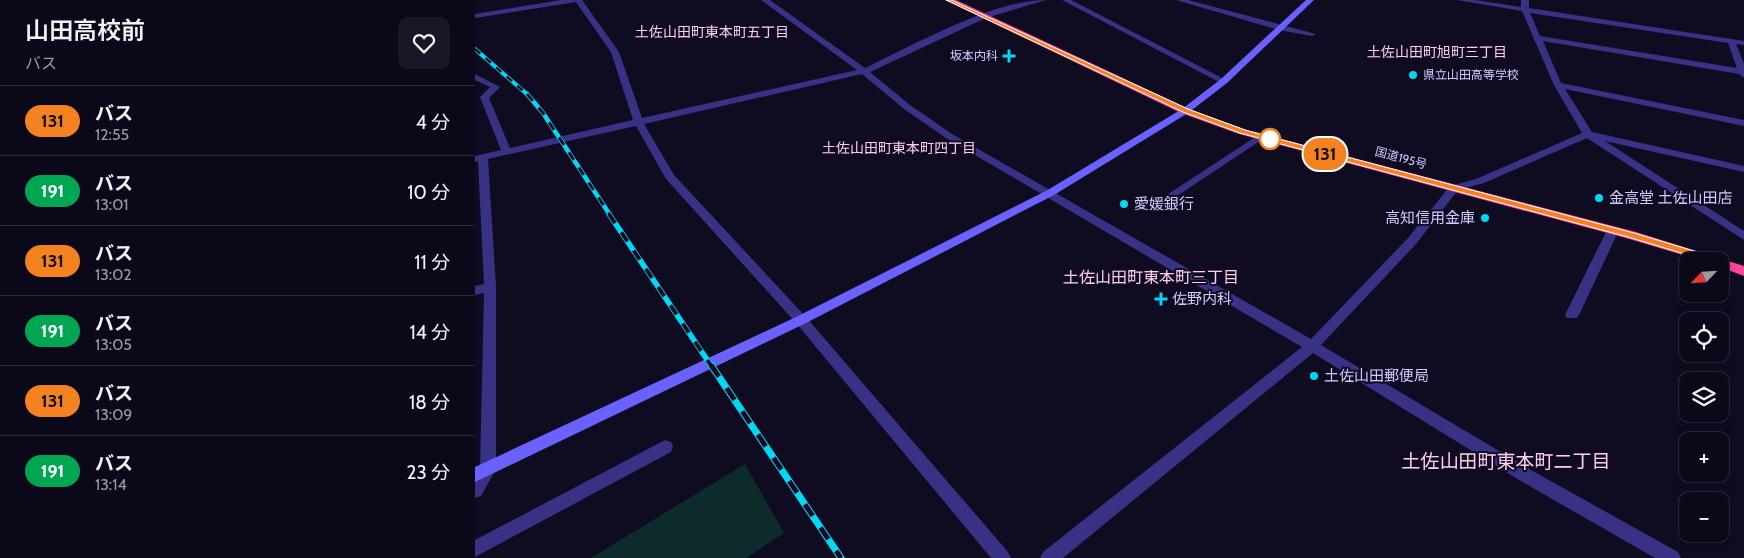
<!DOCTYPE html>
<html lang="ja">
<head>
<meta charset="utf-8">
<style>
  :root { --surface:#0b0819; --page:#191626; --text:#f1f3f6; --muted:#9a9aa2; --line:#2b2938 }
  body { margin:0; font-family:Cabin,"Noto Sans JP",sans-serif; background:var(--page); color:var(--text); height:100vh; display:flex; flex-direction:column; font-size:19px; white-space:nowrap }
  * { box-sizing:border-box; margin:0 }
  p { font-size:16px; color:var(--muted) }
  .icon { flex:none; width:28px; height:28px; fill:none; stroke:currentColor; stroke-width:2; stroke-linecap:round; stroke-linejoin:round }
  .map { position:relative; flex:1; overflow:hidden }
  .panel { display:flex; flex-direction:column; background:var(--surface); width:475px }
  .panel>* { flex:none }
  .badge { padding:0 10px; border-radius:16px; font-size:18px; line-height:32px }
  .needle { width:32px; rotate:245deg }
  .controls { position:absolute; left:1204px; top:252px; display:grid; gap:10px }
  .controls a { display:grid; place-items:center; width:50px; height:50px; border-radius:10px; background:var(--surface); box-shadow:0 2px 8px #0003,0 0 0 1px var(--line); font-size:25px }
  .map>.badge { position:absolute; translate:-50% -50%; box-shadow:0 0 0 2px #fff }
  .round { display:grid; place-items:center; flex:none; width:52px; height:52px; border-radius:10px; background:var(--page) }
  .headline { display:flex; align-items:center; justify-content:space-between; height:85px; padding:0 25px }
  h1 { font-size:24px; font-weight:600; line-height:38px }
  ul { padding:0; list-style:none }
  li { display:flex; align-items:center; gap:15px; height:70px; padding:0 25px; border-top:1px solid var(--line) }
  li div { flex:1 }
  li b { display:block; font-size:19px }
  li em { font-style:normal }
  li .badge { min-width:55px; font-weight:700; text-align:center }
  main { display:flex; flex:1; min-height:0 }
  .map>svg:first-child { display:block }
</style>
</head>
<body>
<main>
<section class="panel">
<div class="headline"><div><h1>山田高校前</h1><p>バス</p></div><a class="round"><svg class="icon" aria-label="heart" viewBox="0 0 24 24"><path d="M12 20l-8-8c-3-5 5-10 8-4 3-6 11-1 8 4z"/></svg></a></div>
<ul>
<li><span class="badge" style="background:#f58220;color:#111">131</span><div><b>バス</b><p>12:55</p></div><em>4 分</em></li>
<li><span class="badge" style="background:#00a651;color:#fff">191</span><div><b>バス</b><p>13:01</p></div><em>10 分</em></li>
<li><span class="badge" style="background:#f58220;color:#111">131</span><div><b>バス</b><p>13:02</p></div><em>11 分</em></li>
<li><span class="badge" style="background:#00a651;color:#fff">191</span><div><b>バス</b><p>13:05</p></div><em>14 分</em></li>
<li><span class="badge" style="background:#f58220;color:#111">131</span><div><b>バス</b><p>13:09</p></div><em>18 分</em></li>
<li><span class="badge" style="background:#00a651;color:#fff">191</span><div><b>バス</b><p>13:14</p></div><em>23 分</em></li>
</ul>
</section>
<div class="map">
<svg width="1269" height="558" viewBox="0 0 1269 558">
  <rect width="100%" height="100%" fill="#0f0b21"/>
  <!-- green -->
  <path fill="#0e2b2b" d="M270 464 309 533 271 558H116Z"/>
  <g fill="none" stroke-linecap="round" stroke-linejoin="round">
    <!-- street -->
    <path fill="#373284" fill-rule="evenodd" d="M86 0H107L144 52 167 118 382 70 286 0H295L390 68C439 45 518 0 571 0L511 18 395 72 435 105 477 134 836 339 933 238 975 186 1001 179 1107 133 1079 85 1047 11 982 0H1000L1046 7V0H1054V8L1269 41V45L1261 44 1269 64V78L1264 74 1068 41 1086 83 1269 120V126L1090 89 1117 132 1269 166V172L1130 141 1269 231V240L1112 138 1009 183 983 190 941 244 846 345 1056 470 1203 552 1206 558H1180L1044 480 838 353 588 558H565L568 552 827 347 471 138 429 109 387 74 169 124 199 175 331 317 533 552 536 558H516L321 323 191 179 161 126 13 159 21 286V469L6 496 0 498V476L5 468 9 293 0 295V286L9 284 3 161 0 162V156L26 150 5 97 15 87 0 80V74L25 87 14 98 35 148 158 120 136 52 101 2 0 18V14ZM1055 13 1253 43 1262 68 1065 36Z
      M587 0H596L753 81 746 83Z
      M701 0H713L841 34 837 36 804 30Z
      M785 134 790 137 788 139 696 200 692 201 687 198Z
      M1138 226 1144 230 1104 315 1102 318H1092L1090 315 1132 230Z
      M190 440 196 442 198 447 196 452 0 557V540Z"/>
    <!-- secondary -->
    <path fill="#6962ff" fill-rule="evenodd" d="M831 0H839L752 83 713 113 579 195 331 323 0 482V467L321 317 571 191 707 109 746 79Z"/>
    <!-- highway -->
    <path fill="#ff469c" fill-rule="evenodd" d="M470 0H481L714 109 772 130 1161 232 1269 266V276L1245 267V261H1228L1151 238 764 134 706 113Z"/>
    <!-- rail-far3 casing -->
    <g stroke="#00d9f6" stroke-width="4">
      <path id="rail-far3" d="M0 49 53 95"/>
    </g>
    <!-- rail-far2 casing -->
    <g stroke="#00d9f6" stroke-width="4.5">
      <path id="rail-far2" d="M52 94 68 113 135 215"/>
    </g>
    <!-- rail-far1 casing -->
    <g stroke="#00d9f6" stroke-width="5.5">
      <path id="rail-far1" d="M134 214 237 367"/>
    </g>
    <!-- rail casing -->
    <g stroke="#00d9f6" stroke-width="7">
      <path id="rail" d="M236 365 366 558"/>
    </g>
    <!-- rail-far3 -->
    <use href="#rail-far3" stroke="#0f0b21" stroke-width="2.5" stroke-dasharray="7" stroke-linecap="butt"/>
    <!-- rail-far2 -->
    <use href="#rail-far2" stroke="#0f0b21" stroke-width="3" stroke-dasharray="9" stroke-linecap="butt"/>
    <!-- rail-far1 -->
    <use href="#rail-far1" stroke="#0f0b21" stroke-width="4" stroke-dasharray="11" stroke-linecap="butt"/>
    <!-- rail -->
    <use href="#rail" stroke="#0f0b21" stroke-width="5" stroke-dasharray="14" stroke-linecap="butt"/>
  </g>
  <!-- line -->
  <path fill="#f58220" stroke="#fff" d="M471 0H476L713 109 770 130 1159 233 1246 259 1248 261 1243 264 1153 237 765 133 708 112Z"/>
  <!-- markers -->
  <g fill="#00d9f6" stroke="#0f0b21" stroke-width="2">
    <path d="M531.5 48.5h5v5h5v5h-5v5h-5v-5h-5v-5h5z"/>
    <circle cx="938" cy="75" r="5"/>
    <circle cx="1124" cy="198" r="5"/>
    <circle cx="649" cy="204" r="5"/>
    <circle cx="1010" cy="218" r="5"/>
    <path d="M683.5 291.5h5v5h5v5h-5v5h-5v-5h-5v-5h5z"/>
    <circle cx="839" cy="376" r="5"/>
  </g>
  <circle fill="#fff" stroke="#f58220" stroke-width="2.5" cx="795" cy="139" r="10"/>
  <g text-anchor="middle" stroke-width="4" stroke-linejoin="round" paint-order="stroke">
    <!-- far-poi labels -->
    <g font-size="12" fill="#d2cbff" stroke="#0f0b21" text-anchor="end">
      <text x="523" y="60">坂本内科</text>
      <text x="948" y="79" text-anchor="start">県立山田高等学校</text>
    </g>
    <!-- far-street labels -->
    <g font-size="12" fill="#d2cbff" stroke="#0f0b21">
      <text transform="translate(926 158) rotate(15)" y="4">国道195号</text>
    </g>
    <!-- far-neighbourhood labels -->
    <g font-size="14" fill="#ffcdec" stroke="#0f0b21">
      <text x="237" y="37">土佐山田町東本町五丁目</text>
      <text x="962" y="57">土佐山田町旭町三丁目</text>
      <text x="424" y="153">土佐山田町東本町四丁目</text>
    </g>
    <!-- poi labels -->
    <g font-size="15" fill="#d2cbff" stroke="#0f0b21" text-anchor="start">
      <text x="1134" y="203">金高堂 土佐山田店</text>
      <text x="659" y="209">愛媛銀行</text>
      <text x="1000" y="223" text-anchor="end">高知信用金庫</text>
      <text x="697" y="304">佐野内科</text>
      <text x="849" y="381">土佐山田郵便局</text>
    </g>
    <!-- neighbourhood labels -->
    <g font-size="16" fill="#ffcdec" stroke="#0f0b21">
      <text x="676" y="283">土佐山田町東本町三丁目</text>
    </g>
    <!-- near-neighbourhood labels -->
    <g font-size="19" fill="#ffcdec" stroke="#0f0b21">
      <text x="1031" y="468">土佐山田町東本町二丁目</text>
    </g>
  </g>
</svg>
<div class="controls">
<a><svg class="needle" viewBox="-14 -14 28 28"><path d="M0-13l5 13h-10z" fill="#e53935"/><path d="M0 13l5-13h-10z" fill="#9a9aa2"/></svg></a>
<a><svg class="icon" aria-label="locate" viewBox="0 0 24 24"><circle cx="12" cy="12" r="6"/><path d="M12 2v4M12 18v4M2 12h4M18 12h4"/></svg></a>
<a><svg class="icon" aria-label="layers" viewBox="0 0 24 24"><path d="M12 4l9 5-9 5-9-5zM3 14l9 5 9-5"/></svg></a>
<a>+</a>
<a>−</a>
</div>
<b class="badge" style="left:850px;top:154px;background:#f58220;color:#111">131</b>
</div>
</main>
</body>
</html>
